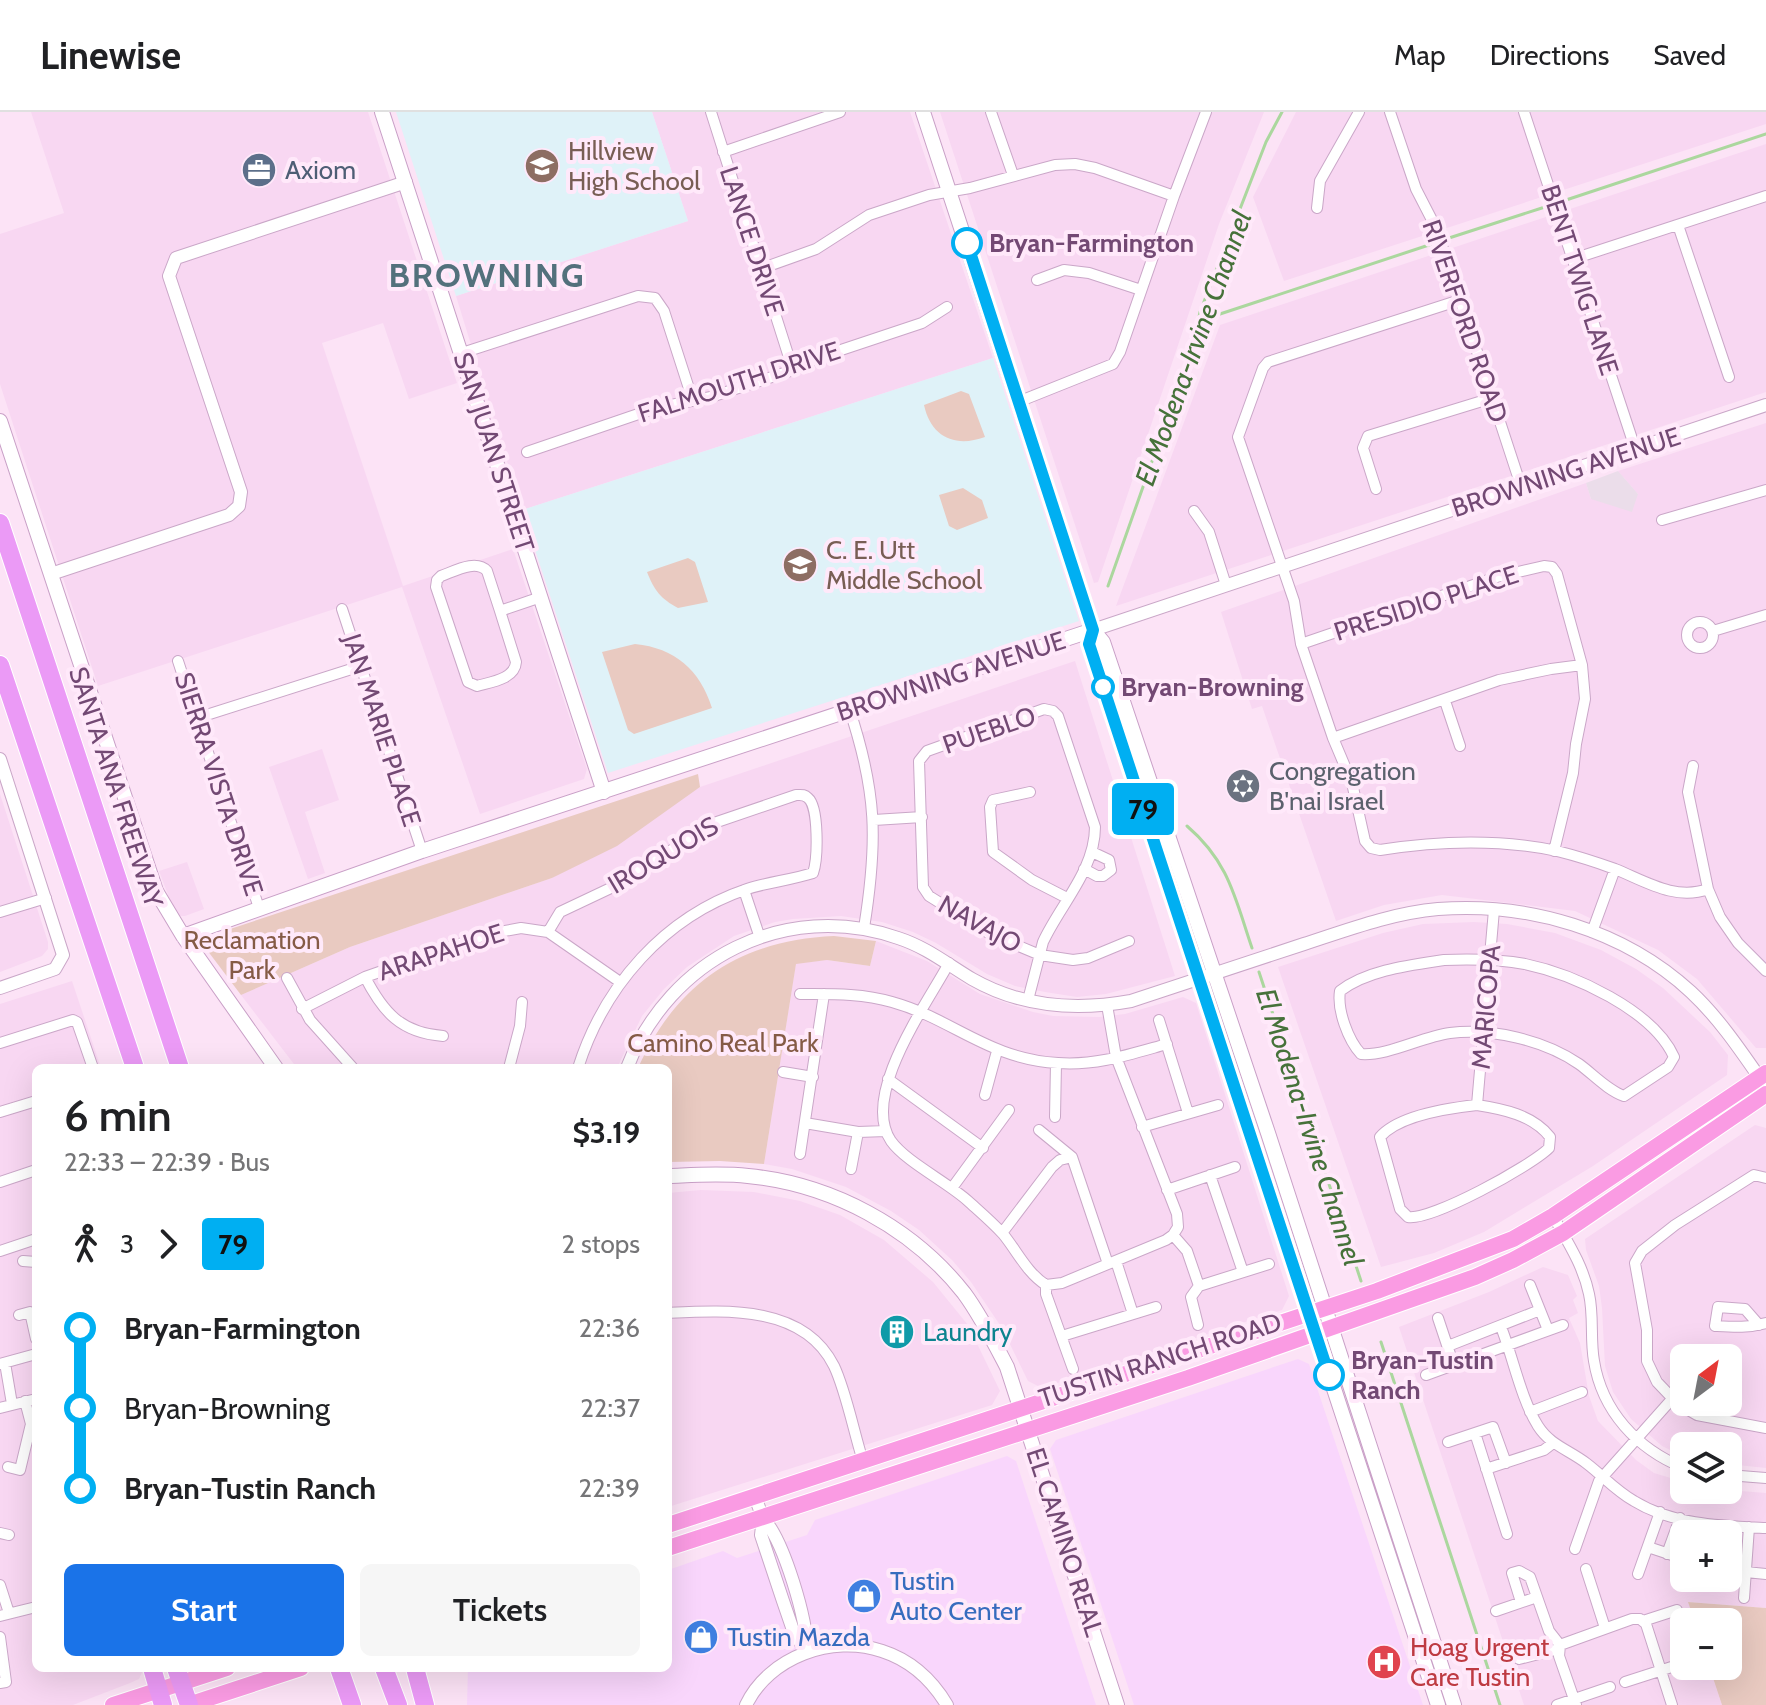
<!DOCTYPE html>
<html lang="en">
<head>
<meta charset="utf-8">
<style>
  :root { --surface:#fff; --page:#f6f6f6; --text:#202124; --muted:#757577; --line:#e0e0e0; --accent:#1a73e8 }
  body { margin:0; font-family:Cabin,sans-serif; background:var(--page); color:var(--text); height:100vh; display:flex; flex-direction:column; font-size:30px; white-space:nowrap }
  * { box-sizing:border-box; margin:0 }
  p { font-size:26px; color:var(--muted) }
  .icon { flex:none; width:44px; height:44px; fill:none; stroke:currentColor; stroke-width:2; stroke-linecap:round; stroke-linejoin:round }
  .map { position:relative; flex:1; overflow:hidden }
  .details { position:absolute; left:32px; top:952px; width:640px; height:608px; display:flex; flex-direction:column; background:var(--surface); border-radius:12px; box-shadow:0 8px 32px #0002 }
  .details>* { flex:none }
  .badge { padding:0 16px; border-radius:6px; font-size:28px; line-height:52px }
  .needle { width:52px; rotate:32deg }
  .controls { position:absolute; left:1670px; top:1232px; display:grid; gap:16px }
  .controls a { display:grid; place-items:center; width:72px; height:72px; border-radius:12px; background:var(--surface); box-shadow:0 8px 32px #0002; font-size:40px }
  .map>.badge { position:absolute; translate:-50% -50%; box-shadow:0 0 0 4px #fff }
  .legs { display:flex; align-items:center; gap:12px; height:88px; padding:0 32px; font-size:26px }
  .legs p { margin-inline-start:auto }
  .summary { display:flex; align-items:center; justify-content:space-between; height:136px; padding:0 32px }
  h1 { font-size:44px; font-weight:600; line-height:60px }
  .button { display:flex; gap:16px; margin-top:auto; padding:16px 32px }
  .button a { flex:1; height:92px; border-radius:12px; background:var(--accent); color:#fff; font-size:32px; font-weight:600; line-height:92px; text-align:center }
  .button a+a { background:var(--page); color:var(--text) }
  ul { padding:0 32px; list-style:none }
  li { display:flex; align-items:center; gap:28px; height:80px; font-size:30px }
  li i { display:grid; place-items:center; width:12px; height:100%; margin:0 10px; background:currentColor }
  li i::after { content:''; width:20px; height:20px; margin:-10px; border:6px solid; border-radius:50%; background:var(--surface) }
  li p { margin-inline-start:auto }
  li:first-child i { background:linear-gradient(#0000 50%,currentColor 0) }
  li:last-child i { background:linear-gradient(currentColor 50%,#0000 0) }
  header { display:flex; align-items:center; gap:48px; box-sizing:border-box; height:112px; padding:0 40px; background:var(--surface); border-bottom:2px solid var(--line) }
  header strong { font-size:38px }
  nav { display:flex; gap:44px; margin-inline-start:auto; font-size:28px }
  .map>svg:first-child { display:block }
</style>
</head>
<body>
<header>
<strong>Linewise</strong>
<nav><a>Map</a><a>Directions</a><a>Saved</a></nav>
</header>
<div class="map">
<svg width="1766" height="1593" viewBox="0 0 1766 1593">
  <rect width="100%" height="100%" fill="#fce3f6"/>
  <!-- residential -->
  <path fill="#f8d7f2" fill-rule="evenodd" d="M31 0H368L457 271 409 287 383 211 322 231 403 474 513 437 587 657 584 667 480 702 402 475 98 574 0 272V122L64 101Z
    M652 0H910L993 246 522 398 456 184 688 109Z
    M940 0H1264L1219 112 1098 470 1094 471Z
    M1296 0H1766V12L1284 169 1253 85Z
    M1766 32V280L1116 494 1220 213Z
    M1766 311V936H1756L1697 867 1658 838 1575 799 1442 783 1384 793 1336 809 1262 594 1252 597 1221 500 1586 371 1591 387 1638 382 1618 359Z
    M1075 549 1175 864 1106 882 1077 885 1045 880 1015 874 987 862 936 831 913 820 882 810 841 804 793 807 775 810 734 824 687 855 664 877 642 904 617 956H297L241 883 350 835 552 766 700 675Z
    M322 637 339 688 305 700 325 761 308 767 269 655Z
    M0 682 48 830V837L42 844 0 860Z
    M187 750 204 797 185 804H180L173 796 159 759Z
    M1474 810 1507 812 1555 821 1601 838 1636 857 1663 876 1710 920 1728 943 1727 963 1593 1054 1484 1120 1434 1141 1381 1155 1278 855 1383 821 1423 812Z
    M876 829 927 849 980 882 1033 900 1053 904 1099 905 1125 902 1183 885 1196 891 1289 1184 1282 1198 1042 1276 1028 1269 1002 1216 971 1170 952 1148 919 1118 891 1099 846 1075 792 1057 764 1052 796 851 827 848 870 854Z
    M72 869 101 956H36V1556H143V1558L139 1567 130 1571 73 1593H0V892Z
    M1755 1013 1766 1016V1356L1728 1352V1334H1684V1345L1662 1334 1631 1307 1613 1280 1605 1254 1602 1196 1599 1174 1586 1138 1585 1127ZM1684 1246H1728V1290H1684Z
    M701 1078 754 1080 800 1089 840 1103 884 1128 933 1170 968 1213 1000 1279 992 1293 668 1395V1081Z
    M1543 1155 1568 1163 1577 1184 1573 1188 1578 1201 1569 1206 1580 1231 1589 1284 1598 1309 1636 1348 1654 1361 1684 1370V1378H1728L1766 1381V1496L1689 1490 1695 1510H1684V1554H1709L1722 1593H1524L1399 1215 1489 1180ZM1684 1422H1728V1466H1684Z"/>
  <!-- commercial -->
  <path fill="#f9d6fc" d="M1298 1247 1309 1252 1423 1593H1134L1050 1337 1056 1328Z
    M1007 1344 1016 1349 1096 1593H467L468 1556H668V1458L723 1439 737 1446 807 1423 815 1408Z"/>
  <!-- industrial -->
  <path fill="#ebddea" d="M1618 359 1638 382 1632 400 1591 387 1586 371Z"/>
  <!-- education -->
  <path fill="#dff2f8" d="M396 0H652L688 109 456 184Z
    M993 246 1079 509 608 661 522 398Z"/>
  <!-- green -->
  <path fill="#e9cac1" d="M961 279 969 282 985 325C955 336 931 325 924 293Z
    M963 376 982 388 988 406 957 418 949 414 939 383Z
    M688 446 695 450 708 490 678 496C661 487 654 478 647 460Z
    M635 532C675 536 700 558 712 596L634 622 628 618 602 540Z
    M698 662 700 675 617 734 552 766 350 835 241 883 204 834 209 824Z
    M834 824 876 829 870 854 827 848 796 852 764 1052 720 1049 668 1050V956H638C677 870 741 828 834 824Z
    M1688 1490 1766 1496V1593H1722L1709 1554H1728V1510H1695Z"/>
  <g fill="none" stroke-linecap="round" stroke-linejoin="round">
    <!-- stream -->
    <path stroke="#abd79e" stroke-width="3" d="M1563 89 1766 22
      M1449 126 1545 95
      M1193 236 1212 206 1220 202 1432 132
      M1108 474 1191 239 1200 200 1266 30 1282 0
      M1187 714C1229 750 1235 786 1252 836
      M1259 860 1361 1169
      M1381 1230 1500 1593"/>
    <!-- minor casing -->
    <g stroke="#caa7c8" stroke-width="12">
      <path id="minor" d="M711 0 793 258
        M991 0 1013 63
        M1390 0 1416 77 1433 110 1445 142 1521 374
        M1524 0 1635 336
        M723 40 840 0
        M1317 96 1320 69 1359 0
        M1678 113 1729 265
        M1573 147 1766 84
        M760 157 816 137 869 103 929 83 970 76 1055 53 1075 52 1095 56 1174 84
        M1037 168 1064 158 1089 161 1141 178
        M1460 188 1268 250 1263 256 1238 325 1294 489 1301 532 1333 626 1352 671 1365 729 1371 736 1380 738C1437 729 1500 727 1557 739 1577 744 1596 750 1615 757 1645 769 1675 789 1708 777
        M462 241 638 184 655 186 664 199 693 289
        M1018 290 1113 252 1120 240 1174 84 1206 0
        M527 340 656 296 711 285 793 258 820 245 922 211 947 195
        M1376 377 1363 336 1368 324 1492 286
        M1194 399 1209 420 1226 473
        M1662 408 1766 378
        M342 497 422 739
        M500 499 487 459C476 447 455 459 441 464L437 468 436 475 468 570 477 574C491 570 515 567 516 550L500 499 541 485
        M1687 523a13 13 0 1 1 26 0a13 13 0 1 1-26 0Z
        M1713 519 1766 503
        M1301 532 1497 465 1544 454 1552 455 1557 462 1582 553 1585 587 1576 632 1573 661 1554 739
        M178 549 259 796
        M1445 589 1460 634
        M849 596C877 680 878 729 864 816
        M197 606 361 554
        M1333 626 1499 568 1551 557 1582 553
        M1693 654 1688 680 1708 777 1720 805 1738 831 1766 859
        M1030 680 993 688 990 695 993 740 1032 768 1067 786
        M874 708 922 705
        M1084 757 1097 764H1103L1111 758 1109 748 1092 740
        M744 778 760 826
        M0 800 46 786
        M548 820 560 800 615 774 714 711 796 683C801 683 804 682 808 686 819 695 818 747 813 761 791 768 769 770 747 777 664 805 604 874 578 956
        M1592 820 1615 757
        M1444 848C1471 847 1498 847 1525 852 1573 862 1653 898 1674 945L1668 955 1624 984C1607 978 1593 962 1579 952 1544 928 1492 916 1450 921 1421 925 1388 944 1361 942 1348 928 1337 898 1340 879 1367 858 1411 853 1444 848Z
        M949 851C927 892 860 983 891 1029 906 1050 947 1070 968 1089 979 1099 992 1110 1003 1122 1017 1139 1027 1161 1046 1173V1182L1073 1257
        M365 865C383 900 401 921 443 924
        M287 866 310 908 353 956
        M800 882C831 882 862 881 892 890 953 907 988 947 1058 951 1096 954 1131 942 1167 932
        M1028 888 1043 830C1060 793 1095 758 1095 715L1058 604 1053 599 1044 597 927 639 919 649 923 775 929 784 990 822 1040 843 1073 848 1088 846 1129 829
        M1107 893 1116 945 1177 1102 1178 1115 1173 1123 1187 1139 1199 1174 1191 1185 1198 1213
        M302 897 365 865 488 822 521 816 548 820 620 870
        M1159 908 1188 1001
        M0 931 73 908 77 910 93 956
        M509 956 520 914 522 890
        M783 960 813 965
        M888 967 983 1036
        M985 983 997 939
        M1477 993C1503 997 1533 1003 1550 1025L1549 1036C1531 1054 1431 1109 1408 1105L1400 1097 1380 1025C1399 1003 1449 996 1477 993Z
        M1477 993 1494 798
        M0 1000 36 989
        M1055 1005 1056 951
        M805 1011 858 1020 886 1019
        M1142 1015 1218 993
        M1039 1018 1072 1045 1108 1152
        M800 1042 824 882
        M851 1057 858 1020
        M1210 1063 1243 1160
        M1766 1066 1754 1063 1675 1113 1642 1139 1635 1151 1647 1218V1249L1657 1270 1678 1292 1697 1303 1766 1316
        M0 1070 36 1058
        M952 1076 1009 998
        M1167 1078 1235 1055
        M1553 1104C1567 1129 1583 1153 1589 1182 1594 1204 1590 1227 1594 1249 1602 1299 1637 1337 1684 1356
        M1002 1121 1052 1055 1060 1048 1072 1045
        M0 1139 36 1127
        M23 1149 36 1150
        M1116 1149 1133 1202
        M1046 1173 1062 1171 1166 1128 1173 1123
        M1530 1173 1548 1218
        M1199 1174 1269 1152
        M668 1201C726 1198 804 1193 834 1254 846 1279 854 1321 863 1349
        M19 1203 30 1200 36 1227
        M1438 1206 1454 1254
        M1759 1213 1745 1197 1718 1195 1715 1214C1734 1215 1748 1216 1766 1211
        M1501 1215C1513 1245 1521 1287 1538 1314 1550 1333 1569 1338 1586 1351 1602 1363 1616 1379 1634 1389 1673 1413 1722 1414 1766 1416
        M1062 1224 1156 1195
        M1448 1234 1540 1198
        M5 1251 12 1292
        M0 1252 36 1242
        M1426 1263 1563 1213
        M0 1296 36 1287
        M1530 1300 1582 1280
        M1475 1321 1507 1422
        M1448 1330 1493 1315 1506 1351
        M8 1355 20 1358 31 1312 25 1289
        M1486 1357 1544 1338 1553 1331
        M1728 1363 1766 1366
        M0 1421 9 1423
        M1648 1435 1684 1447
        M1575 1437 1599 1369 1672 1287
        M1667 1442 1680 1406
        M1586 1457 1605 1516
        M1746 1460 1766 1462
        M1638 1462 1660 1400
        M0 1473 9 1501
        M1744 1486 1749 1415
        M1521 1490 1512 1461 1519 1459 1530 1465 1549 1519 1560 1533
        M1496 1499 1537 1485
        M0 1504 36 1495
        M1643 1509 1677 1498
        M0 1525 6 1570 0 1571
        M1560 1533 1632 1507H1640L1646 1512 1672 1593
        M1560 1533 1559 1544 1576 1593
        M1519 1547 1558 1537
        M1625 1570 1684 1551
        M1557 1593 1610 1575"/>
    </g>
    <!-- tertiary casing -->
    <g stroke="#caa7c8" stroke-width="14">
      <path id="tertiary" d="M51 462 229 403 239 394 241 380 169 164 176 146 406 70
        M1093 518 1766 293
        M0 647 63 843 55 857 0 876
        M627 956C669 847 785 787 898 826 926 835 947 852 972 867 1021 895 1076 899 1131 889 1188 870 1246 851 1304 832 1347 818 1392 801 1438 797 1528 790 1624 818 1691 880 1720 907 1743 942 1766 975
        M755 1385 763 1406 761 1423 783 1489 795 1524 807 1539
        M763 1406C784 1429 807 1507 807 1539
        M746 1593C769 1545 832 1522 882 1539 910 1548 932 1568 947 1593"/>
    </g>
    <!-- secondary casing -->
    <g stroke="#c9a0c7" stroke-width="16">
      <path id="secondary" d="M382 0 604 680
        M923 0 1093 518 1103 530 1268 1021 1454 1593
        M0 309 156 779 183 824 276 956
        M1093 518 1089 532 1438 1593
        M183 824 422 739 1093 518
        M668 1064C695 1063 721 1061 748 1064 831 1072 912 1115 964 1181 981 1204 994 1230 1007 1255L1117 1593"/>
    </g>
    <!-- primary casing -->
    <g stroke="#fff" stroke-width="18">
      <path id="primary" d="M668 1413 1377 1179 1513 1127 1553 1104 1766 961
        M668 1436 1188 1266 1475 1165 1513 1148 1563 1121 1766 982
        M113 1593 227 1556
        M188 1593 301 1556"/>
    </g>
    <!-- motorway casing -->
    <g stroke="#fff" stroke-width="20">
      <path id="motorway" d="M0 411 180 956
        M0 553 135 956
        M152 1556 163 1593
        M176 1556 189 1593
        M339 1556 352 1593
        M384 1556 398 1593
        M415 1556 425 1593"/>
    </g>
    <!-- minor -->
    <use href="#minor" stroke="#fff" stroke-width="10"/>
    <!-- tertiary -->
    <use href="#tertiary" stroke="#fff" stroke-width="12"/>
    <!-- secondary -->
    <use href="#secondary" stroke="#fff" stroke-width="14"/>
    <!-- primary -->
    <use href="#primary" stroke="#fa9be3" stroke-width="16"/>
    <!-- motorway -->
    <use href="#motorway" stroke="#eb9af6" stroke-width="18"/>
  </g>
  <g fill="none" stroke-linecap="round" stroke-linejoin="round">
    <!-- line-1 casing -->
    <g stroke="#fff" stroke-width="18">
      <path id="line-1" d="M967 131 1093 518 1089 532 1329 1263"/>
    </g>
    <!-- line-1 -->
    <use href="#line-1" stroke="#00aff2" stroke-width="12"/>
  </g>
  <!-- icons -->
  <defs>
    <g id="school-disc" transform="scale(1.8)"><circle r="9.5" fill="#8d6e63" stroke="#ffe9fa"/><path d="M0-5L7-2L0 1L-7-2ZM-4 1L0 2.5L4 1V4Q0 6-4 4Z" fill="#fff"/></g>
    <g id="office-disc" transform="scale(1.8)"><circle r="9.5" fill="#5c6f8a" stroke="#ffe9fa"/><path d="M-6-3h4V-5.5h4V-3h4V5H-6ZM-1-4.5V-3h2v-1.5ZM-6 0V1H6V0Z" fill="#fff"/></g>
    <g id="synagogue-disc" transform="scale(1.8)"><circle r="9.5" fill="#6b7280" stroke="#ffe9fa"/><path d="M0-6.5L5.6 3.2H-5.6ZM0 6.5L5.6-3.2H-5.6Z" fill="#fff"/></g>
    <g id="building-disc" transform="scale(1.8)"><circle r="9.5" fill="#0f9aa8" stroke="#ffe9fa"/><path d="M-4-6H4V6H1V3H-1V6H-4ZM-2.5-4.3h1.7v1.8h-1.7ZM.8-4.3h1.7v1.8H.8ZM-2.5-1h1.7V.8h-1.7ZM.8-1h1.7V.8H.8Z" fill="#fff"/></g>
    <g id="shop-disc" transform="scale(1.8)"><circle r="9.5" fill="#3f7fe0" stroke="#ffe9fa"/><path d="M-5-2.5h2.3a2.7 3.5 0 0 1 5.4 0H5L5.5 6h-11ZM-1.5-2.5h3a1.5 2.3 0 0 0-3 0Z" fill="#fff"/></g>
    <g id="hospital-disc" transform="scale(1.8)"><circle r="9.5" fill="#e0444e" stroke="#ffe9fa"/><path d="M-5-5h3v3.5h4V-5h3V5h-3V1.5h-4V5h-3Z" fill="#fff"/></g>
  </defs>
  <g fill-rule="evenodd">
    <use href="#school-disc" x="542" y="54"/>
    <use href="#office-disc" x="259" y="58"/>
    <use href="#school-disc" x="800" y="453"/>
    <use href="#synagogue-disc" x="1243" y="674"/>
    <use href="#building-disc" x="897" y="1220"/>
    <use href="#shop-disc" x="864" y="1484"/>
    <use href="#shop-disc" x="701" y="1525"/>
    <use href="#hospital-disc" x="1384" y="1550"/>
  </g>
  <!-- markers -->
  <g fill="#fff" stroke="#00aff2" stroke-width="4">
    <circle cx="967" cy="131" r="14"/>
    <circle cx="1103" cy="575" r="10"/>
    <circle cx="1329" cy="1263" r="14"/>
  </g>
  <g text-anchor="middle" stroke-width="8" stroke-linejoin="round" paint-order="stroke">
    <!-- education labels -->
    <g font-size="26" fill="#785e54" stroke="#ffe9fa" text-anchor="start">
      <text x="568" y="48">Hillview<tspan x="568" dy="30">High School</tspan></text>
      <text x="826" y="447">C. E. Utt<tspan x="826" dy="30">Middle School</tspan></text>
    </g>
    <!-- service labels -->
    <g font-size="26" fill="#4e5e75" stroke="#ffe9fa" text-anchor="start">
      <text x="285" y="67">Axiom</text>
    </g>
    <!-- street labels -->
    <g font-size="26" fill="#734974" stroke="#ffe9fa">
      <text transform="translate(752 129) rotate(72)" y="9">LANCE DRIVE</text>
      <text transform="translate(1580 168) rotate(72)" y="9">BENT TWIG LANE</text>
      <text transform="translate(1465 209) rotate(71)" y="9">RIVERFORD ROAD</text>
      <text transform="translate(739 270) rotate(-18)" y="9">FALMOUTH DRIVE</text>
      <text transform="translate(494 340) rotate(72)" y="9">SAN JUAN STREET</text>
      <text transform="translate(1566 360) rotate(-18)" y="9">BROWNING AVENUE</text>
      <text transform="translate(1426 491) rotate(-18)" y="9">PRESIDIO PLACE</text>
      <text transform="translate(951 564) rotate(-18)" y="9">BROWNING AVENUE</text>
      <text transform="translate(382 618) rotate(72)" y="9">JAN MARIE PLACE</text>
      <text transform="translate(989 618) rotate(-19)" y="9">PUEBLO</text>
      <text transform="translate(219 672) rotate(72)" y="9">SIERRA VISTA DRIVE</text>
      <text transform="translate(116 675) rotate(72)" y="9">SANTA ANA FREEWAY</text>
      <text transform="translate(663 743) rotate(-31)" y="9">IROQUOIS</text>
      <text transform="translate(980 812) rotate(29)" y="9">NAVAJO</text>
      <text transform="translate(441 840) rotate(-18)" y="9">ARAPAHOE</text>
      <text transform="translate(1486 895) rotate(-85)" y="9">MARICOPA</text>
      <text transform="translate(1160 1248) rotate(-18)" y="9">TUSTIN RANCH ROAD</text>
      <text transform="translate(1065 1430) rotate(72)" y="9">EL CAMINO REAL</text>
    </g>
    <!-- stop labels -->
    <g font-size="26" font-weight="bold" fill="#734974" stroke="#ffe9fa" text-anchor="start">
      <text x="989" y="140">Bryan-Farmington</text>
      <text x="1121" y="584">Bryan-Browning</text>
      <text x="1351" y="1257">Bryan-Tustin<tspan x="1351" dy="30">Ranch</tspan></text>
    </g>
    <!-- worship labels -->
    <g font-size="26" fill="#5b616d" stroke="#ffe9fa" text-anchor="start">
      <text x="1269" y="668">Congregation<tspan x="1269" dy="30">B'nai Israel</tspan></text>
    </g>
    <!-- park labels -->
    <g font-size="26" fill="#855b46" stroke="#ffe9fa">
      <text x="252" y="837">Reclamation<tspan x="252" dy="30">Park</tspan></text>
      <text x="723" y="940">Camino Real Park</text>
    </g>
    <!-- culture labels -->
    <g font-size="26" fill="#0d838f" stroke="#ffe9fa" text-anchor="start">
      <text x="923" y="1229">Laundry</text>
    </g>
    <!-- shop labels -->
    <g font-size="26" fill="#366cbe" stroke="#ffe9fa" text-anchor="start">
      <text x="890" y="1478">Tustin<tspan x="890" dy="30">Auto Center</tspan></text>
      <text x="727" y="1534">Tustin Mazda</text>
    </g>
    <!-- health labels -->
    <g font-size="26" fill="#be3a42" stroke="#ffe9fa" text-anchor="start">
      <text x="1410" y="1544">Hoag Urgent<tspan x="1410" dy="30">Care Tustin</tspan></text>
    </g>
    <!-- water labels -->
    <g font-size="28" font-style="italic" fill="#46723a" stroke="#ffe9fa">
      <text transform="translate(1193 236) rotate(-70)" y="10">El Modena-Irvine Channel</text>
      <text transform="translate(1310 1015) rotate(72)" y="10">El Modena-Irvine Channel</text>
    </g>
    <!-- district labels -->
    <g font-size="34" font-weight="bold" letter-spacing="2" fill="#53717c" stroke="#ffe9fa">
      <text x="487" y="175">BROWNING</text>
    </g>
  </g>
</svg>
<div class="controls">
<a><svg class="needle" viewBox="-14 -14 28 28"><path d="M0-13l5 13h-10z" fill="#e53935"/><path d="M0 13l5-13h-10z" fill="#757577"/></svg></a>
<a><svg class="icon" aria-label="layers" viewBox="0 0 24 24"><path d="M12 4l9 5-9 5-9-5zM3 14l9 5 9-5"/></svg></a>
<a>+</a>
<a>−</a>
</div>
<b class="badge" style="left:1143px;top:697px;background:#00aff2;color:#111">79</b>
<section class="details">
<div class="summary"><div><h1>6 min</h1><p>22:33 – 22:39 · Bus</p></div><b>$3.19</b></div>
<div class="legs"><svg class="icon" aria-label="walk" viewBox="0 0 24 24"><circle cx="13" cy="4" r="2"/><path d="M13 8l-2 6 4 7M11 14l-3 7M7 12l3-4h3l4 4"/></svg>3<svg class="icon" aria-label="forward" viewBox="0 0 24 24"><path d="M9 5l7 7-7 7"/></svg><b class="badge" style="background:#00aff2;color:#111">79</b><p>2 stops</p></div>
<ul>
<li><i style="color:#00aff2"></i><b>Bryan-Farmington</b><p>22:36</p></li>
<li><i style="color:#00aff2"></i><span>Bryan-Browning</span><p>22:37</p></li>
<li><i style="color:#00aff2"></i><b>Bryan-Tustin Ranch</b><p>22:39</p></li>
</ul>
<div class="button"><a>Start</a><a>Tickets</a></div>
</section>
</div>
</body>
</html>
